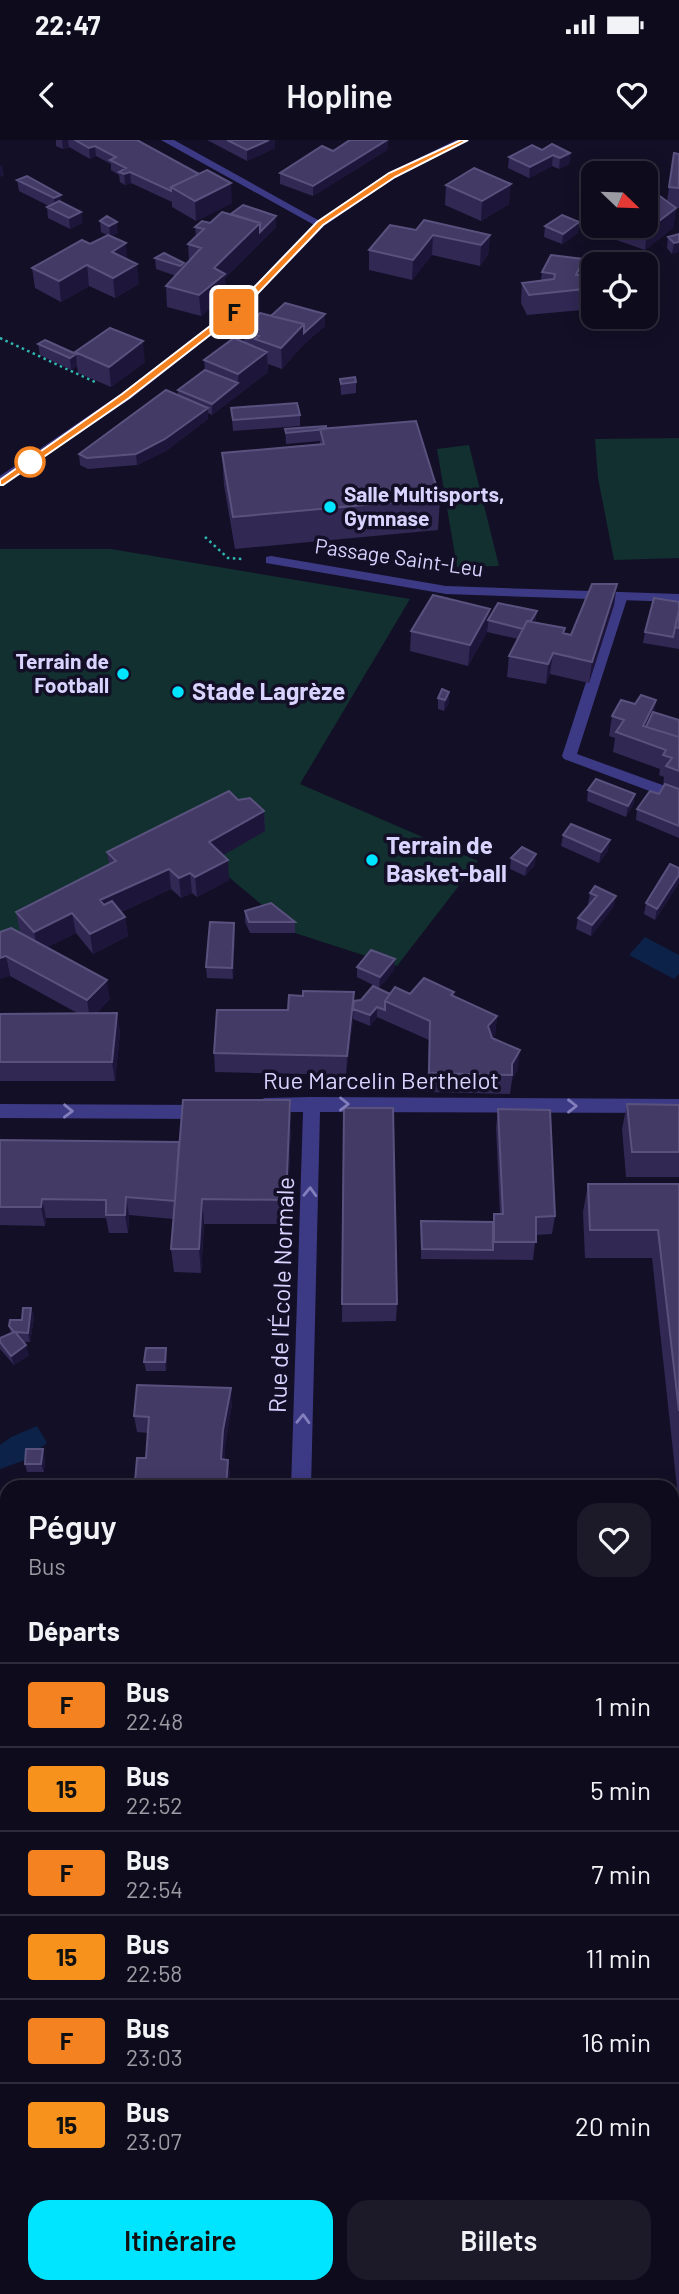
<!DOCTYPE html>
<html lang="fr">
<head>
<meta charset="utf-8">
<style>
  :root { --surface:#0e0b1c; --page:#1c1929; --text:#f1f3f6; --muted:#9b9ba3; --line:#2e2b3b; --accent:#00e5ff }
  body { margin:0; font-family:Barlow,sans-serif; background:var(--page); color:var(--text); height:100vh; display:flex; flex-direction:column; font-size:26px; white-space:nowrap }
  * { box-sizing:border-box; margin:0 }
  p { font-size:23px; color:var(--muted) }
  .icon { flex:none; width:38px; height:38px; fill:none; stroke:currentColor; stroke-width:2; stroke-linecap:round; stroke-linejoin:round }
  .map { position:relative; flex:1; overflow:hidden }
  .side { position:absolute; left:0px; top:1340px; width:679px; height:814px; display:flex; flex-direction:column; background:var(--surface); border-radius:21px 21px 0 0; box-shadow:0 4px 18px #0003,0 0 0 2px var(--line) }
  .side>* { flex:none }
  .badge { padding:0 14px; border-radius:5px; font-size:24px; line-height:46px }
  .needle { width:46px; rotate:113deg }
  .tools { position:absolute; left:581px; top:21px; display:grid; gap:14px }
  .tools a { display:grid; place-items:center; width:77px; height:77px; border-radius:14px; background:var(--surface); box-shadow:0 4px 18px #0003,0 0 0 2px var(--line); font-size:35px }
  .map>.badge { position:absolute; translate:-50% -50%; box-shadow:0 0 0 4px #fff }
  h2 { padding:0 28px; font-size:26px; line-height:63px }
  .round { display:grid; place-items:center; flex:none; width:74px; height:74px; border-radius:21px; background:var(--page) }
  .summary { display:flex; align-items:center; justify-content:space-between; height:119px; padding:0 28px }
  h1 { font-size:33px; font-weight:600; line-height:52px }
  .button { display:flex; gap:14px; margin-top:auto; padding:14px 28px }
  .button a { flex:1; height:80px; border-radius:21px; background:var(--accent); color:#111; font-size:28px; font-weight:600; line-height:80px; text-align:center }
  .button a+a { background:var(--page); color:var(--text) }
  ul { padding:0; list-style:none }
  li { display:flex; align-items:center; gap:21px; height:84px; padding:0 28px; border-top:2px solid var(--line) }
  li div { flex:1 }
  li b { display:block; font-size:26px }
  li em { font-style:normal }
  li .badge { min-width:77px; font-weight:700; text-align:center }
  .status { display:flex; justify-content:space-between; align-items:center; height:49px; padding:0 35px; background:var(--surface); direction:ltr }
  .status svg { height:19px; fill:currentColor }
  header { display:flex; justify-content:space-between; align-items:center; height:91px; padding:0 28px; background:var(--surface); font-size:32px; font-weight:600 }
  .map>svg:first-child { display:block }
</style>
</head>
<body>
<div class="status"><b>22:47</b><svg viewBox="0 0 49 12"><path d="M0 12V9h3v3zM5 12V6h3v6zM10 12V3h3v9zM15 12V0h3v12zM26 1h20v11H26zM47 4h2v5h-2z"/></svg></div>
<header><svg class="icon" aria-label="back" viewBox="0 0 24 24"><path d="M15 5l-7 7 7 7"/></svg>Hopline<svg class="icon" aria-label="heart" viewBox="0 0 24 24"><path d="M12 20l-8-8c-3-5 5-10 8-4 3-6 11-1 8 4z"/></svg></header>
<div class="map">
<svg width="679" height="2154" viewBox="0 0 679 2154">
  <rect width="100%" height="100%" fill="#130f26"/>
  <!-- green -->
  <path fill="#12302f" d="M679 298V418L614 420 598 338 595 299Z
    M469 305 499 426 457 427 437 309Z
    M0 409H111L410 459 300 644 478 721 397 826 295 793 211 722 265 691 20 792 0 804Z"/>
  <!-- water -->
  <path fill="#0c2248" d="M645 797 679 815V834L674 839 629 815Z
    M37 1286 47 1303 25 1320 0 1329V1305L11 1297Z"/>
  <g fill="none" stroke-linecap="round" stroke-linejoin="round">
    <!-- path -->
    <path stroke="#2fb8b0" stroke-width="2.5" stroke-dasharray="2.5 3.5" stroke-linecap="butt" d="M0 198 97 243
      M205 397 228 418 242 419"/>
    <!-- pedestrian -->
    <path fill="#3d3a85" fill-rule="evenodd" d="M621 452 628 456 577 614 679 651V662L564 619 562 616 614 456Z"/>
    <!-- minor -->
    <path fill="#3d3a85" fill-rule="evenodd" d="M161 0H174L325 84 316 86Z
      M271 416 446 446 679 454V462L446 454 266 423V417Z
      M312 957 679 959V973L320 972 311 1348H291L303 972H265L259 970 257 965 259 960 265 958Z
      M0 964 203 965 209 967 211 972 209 977 203 979 0 978Z
      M672 1653H679V1675H672Z
      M7 1690V1712L0 1715V1693Z"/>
    <!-- tertiary -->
    <path fill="#3d3a85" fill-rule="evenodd" d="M456 0H469L396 37 324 86 243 170 130 259 0 346V336L122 253 235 166 316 82 388 33Z"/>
  </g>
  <!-- wall -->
  <path fill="#312854" d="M56 0H137L232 63 196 81 172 67V62L131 43 125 45 120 42 119 35 111 30V24L96 16 90 19 69 7 63 9 56 6Z
    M207 0H275V8L247 21Z
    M388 0 387 10 313 56 280 44V33L333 11Z
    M542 10 570 13 569 24 559 29 552 26 529 38 508 28 509 17Z
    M674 13 679 14V68H676L673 88 645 110 605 96 606 86H646L667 61Z
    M17 40 81 72 82 83 70 89 48 78 47 67 49 66 19 51Z
    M446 45 509 64 481 81 445 65Z
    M107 76 118 93 111 96 127 119 139 144 115 158 89 146 61 162 35 148 32 128 90 104 107 95 101 92 100 81Z
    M579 82 578 93 562 104 544 97 545 86Z
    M210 83 276 87 225 138 226 154 201 176 167 167 166 146 176 136 156 129 155 118 184 123 185 126 189 121 188 104 196 97 195 87Z
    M416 90 490 95 488 115 480 126 432 115 412 140 369 130V110Z
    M679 94 672 114 667 108 668 97Z
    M584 119 582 135 593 134V169L527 175 521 163 522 143 541 141 542 132Z
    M271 176 325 186 304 204 282 229 268 224V232L212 275 208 273V279L166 311 137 325 88 329 80 325 79 314 178 255V250L205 230 204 220 244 203V191Z
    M38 204 76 214 75 212 145 222 111 247 78 233 77 226 71 230 40 215Z
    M340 239 356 242V253L341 255Z
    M231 268 300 275V286L233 291Z
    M285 289H326L440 358 438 390 235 409 224 345 222 313 320 304V301L286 304Z
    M617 444 614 465 589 543 550 534 546 544 507 537 509 516 518 499 487 492 468 526 410 511 411 491 537 471 535 482 571 495Z
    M679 462V509L643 503 645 492Z
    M449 552V563L444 571 438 569V558Z
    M656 560 654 573 679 580V698L636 680 637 669 659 654 663 646 664 637 659 635 660 629 613 612 615 598 609 596 612 576 635 564Z
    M588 650 635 654 633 665 626 677 587 661Z
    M238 660 264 671 265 691 223 715 229 740 197 757 192 753 181 758 171 749 121 772 125 777 128 796 93 814 76 793 47 807 110 859 96 874 117 873 120 893 115 941H0V874H79L10 836 0 792 21 793 20 792 16 772 109 725 107 712Z
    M563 695 608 711 599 723 561 706Z
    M511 718 535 725 525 736 510 729Z
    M679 728V743L655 780 644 774 646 763Z
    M590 753 614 766 591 796 576 789 578 778 589 765 588 764Z
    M245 771 295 782V793H250L245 782Z
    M234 783 235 793 233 839 207 838 206 827Z
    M395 819 394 830 379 848 357 837V827Z
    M454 852V856L497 876 495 895 492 898 518 929 512 940 510 954 427 952 429 900 377 877 370 886 353 879 346 935 215 932 214 913 288 870 354 861 390 854Z
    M290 960 291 985 287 1084H204L201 1133 174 1132 171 1109 173 1079 129 1075 128 1093H109L106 1078H46L45 1086 0 1085V1000L179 1002Z
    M627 964 679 965V1037H626L622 989Z
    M344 968 397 1164 396 1181 342 1182Z
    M498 969 555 1076 552 1094 536 1095 533 1120 421 1119V1081L493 1082 494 1074H500L496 988Z
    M588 1044H679V1366L652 1118H585L583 1072Z
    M31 1168 34 1178 30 1202H23L29 1215 14 1225 0 1209V1198L11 1193 9 1186 22 1180Z
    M166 1208 167 1218 166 1231H146L144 1222Z
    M232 1264 225 1306 224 1320H228L230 1336 229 1348H116L135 1342 146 1318 148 1293 137 1292 134 1276Z
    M45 1318 44 1332H27L25 1324Z
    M672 1424H679V1507H672Z
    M7 1476V1567H1V1573H0V1481H2Z
    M672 1552H679V1620H672Z
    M672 1709H679V1811H672Z"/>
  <!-- shaded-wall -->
  <path fill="#1d163a" d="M62 0H68L69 7 63 9Z
    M269 0H275V8L247 21V10Z
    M388 0 387 10 313 56V46Z
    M95 6 96 16 90 19 89 8Z
    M570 13 569 24 559 29 560 18Z
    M553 15 552 26 529 38 530 27Z
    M2 25 4 36 0 37V26Z
    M130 32 131 43 125 45 124 34Z
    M231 43 232 63 196 81 195 61Z
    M511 44 509 64 481 81 482 61Z
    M61 55 62 66 55 69 54 58Z
    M676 68 673 88 645 110 647 90Z
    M81 72 82 83 70 89 69 78Z
    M276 76V87L225 138 226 154 201 176 199 155 214 128 260 83Z
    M117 82 118 93 110 97 109 86Z
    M579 82 578 93 562 104 563 94Z
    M433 95 432 115 412 140 413 120Z
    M490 95 488 115 480 126 481 105Z
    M679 102V112L672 114 674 103Z
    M126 103 128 124 112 112Z
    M584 119 581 140 576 135Z
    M137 124 139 144 115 158 113 138Z
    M87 125 89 146 61 162 59 141Z
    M325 174V186L304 204 282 229 281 208 304 184Z
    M143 201 145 222 111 247 109 227Z
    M267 212 268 232 212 275V264L238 243V234Z
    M76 214 77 226 71 230 70 218Z
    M208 268V279L166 311 137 325 136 314Z
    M617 444 614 465 589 543 592 522Z
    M490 469 487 492 468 526 470 505Z
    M537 471 535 482 526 490Z
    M553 513 550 534 546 544 548 524Z
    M449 552V563L444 571 445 560Z
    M656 560 653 580 642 595 643 586Z
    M635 654 633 665 626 677 628 666Z
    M264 671 265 691 211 722 209 702Z
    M610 700 608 711 599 723 601 712Z
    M536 714 535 725 525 736 527 726Z
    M228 720 229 740 197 757 195 737Z
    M169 729 171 749 114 775 100 760Z
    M190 733 192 753 181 758 179 738Z
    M679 735V743L655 780 657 769Z
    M616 756 614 766 591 796 592 785Z
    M72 773 76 793 38 812 34 792Z
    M125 777 128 796 93 814 90 794Z
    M234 783 235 793 233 839 232 828Z
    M6 816 10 836 0 839V818Z
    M395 819 394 830 379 848 380 837Z
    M107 840 110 859 90 880 87 860Z
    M354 852 353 879 346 935 347 916Z
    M377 867V877L370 886V875Z
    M117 873 120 893 115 941 112 922Z
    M497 876 495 895 486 905 488 886Z
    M520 910 518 929 512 940V924Z
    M290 960 291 985 287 1084 286 1060Z
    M126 1057 129 1075 128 1093 125 1075Z
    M42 1059 46 1078 45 1086 41 1067Z
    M202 1059 204 1084 201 1133 199 1109Z
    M31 1168 34 1178 30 1202 28 1193Z
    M26 1205 29 1215 14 1225 11 1216Z
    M166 1208 167 1218 166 1231 165 1222Z
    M231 1248 232 1264 225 1306 223 1336 221 1319 223 1290Z
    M43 1309 45 1318 44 1332 41 1324Z
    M228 1320 230 1336 229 1348H226Z"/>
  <!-- building -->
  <path fill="#433a66" stroke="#5a527e" stroke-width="2" d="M75 0H137L199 34 171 47V51L130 32 124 34 119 32 126 28 110 20 116 17 95 6 89 8Z
    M227 0H269L247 10Z
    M350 0H387L313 46 280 33 322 6 333 11Z
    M552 4 570 13 560 18 553 15 530 27 509 17 532 5 542 10Z
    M674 13 679 14V48L669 47Z
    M474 28 511 44 482 61 446 45Z
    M207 30 231 43 195 61 171 47Z
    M27 36 61 55 54 58 17 40Z
    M646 46 676 68 647 90 636 86H646Z
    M59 61 81 72 69 78 47 67Z
    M243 65 276 76 260 92V83L231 74Z
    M222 72 260 83 214 128 225 134 199 155 166 146 201 108 188 104 204 89 195 87 202 81 210 83Z
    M562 75 579 82 563 94 545 86Z
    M107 76 117 82 109 86 100 81Z
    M424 80 490 95 481 105 433 95 413 120 369 110 390 85 416 90Z
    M679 94V102L674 103 668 97Z
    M108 95 126 103 112 112 137 124 113 138 87 125 59 141 32 128 82 100 90 104Z
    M164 113 184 123 180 126 155 118Z
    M551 115 584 119 576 135 593 134V148L529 155 522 143 554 139 555 134 542 132Z
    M285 163 325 174 304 193V184L271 176Z
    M260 173 304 184 281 208 255 199 259 196 244 191Z
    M110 188 143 201 109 227 75 212Z
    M234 198 267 212 238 234 204 220Z
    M45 200 76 214 70 218 38 204Z
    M205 230 238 243 212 264 178 250Z
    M355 237 356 242 341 244 340 239Z
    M166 250 208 268 165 299 136 314 87 318 79 314Z
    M297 263 300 275 233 280 231 268Z
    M416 281 440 358 233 377 222 313 324 304 320 289Z
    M326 286V289L286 293 285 289Z
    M592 444H617L592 522 553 513 548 524 509 516 527 481 565 488 563 493 571 495Z
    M433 455 490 469 470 505 411 491Z
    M654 458 679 462V470L673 497 645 492Z
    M498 463 537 471 531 481H527L523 489 488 480Z
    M679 470V488L675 487Z
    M442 549 449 552 445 560 438 558Z
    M641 555 656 560 643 586 679 597V631L666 626 672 618 663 615 666 610 616 592 624 580 612 576 621 560 635 564Z
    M653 572 679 580V597L646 587Z
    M596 639 635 654 628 666 588 650Z
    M665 644 679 649V686L637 669 650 651 659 654Z
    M229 651 238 660 250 658 264 671 209 702 228 720 195 737 190 733 179 738 169 729 100 760 104 765 112 761 125 777 90 794 72 773 34 792 16 772 116 721 107 712Z
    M571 684 610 700 601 712 563 695Z
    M522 707 536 714 527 726 511 718Z
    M670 724 679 728V735L657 769 646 763Z
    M595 746 616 756 592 785 578 778 597 756 590 753Z
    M271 763 295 782H249L245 771Z
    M210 782 234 783 232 828 206 827Z
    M11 788 107 840 87 860 6 816 0 818V792Z
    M371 810 395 819 380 837 357 827Z
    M424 838 454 852 451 855 497 876 488 886 492 898 520 910 512 924V935L429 933 430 881 385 861 395 847 410 854Z
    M373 846 390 854 385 861V870L377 867 370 875 353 869 354 861 361 860Z
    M303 851 354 852 347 916 214 913 217 870H288L289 855 303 856Z
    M117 873 112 922H0V874Z
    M183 960H290L286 1060 202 1059 199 1109H171Z
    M627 964 679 965V1012H632Z
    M344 968H393L397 1164H342Z
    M498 969 550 970 555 1076 536 1077V1102H494V1074H503Z
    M0 1000 179 1002 175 1061 126 1057 125 1075H106V1060L42 1059 41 1067H0Z
    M588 1044H679V1271L658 1090H590Z
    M421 1081 493 1082V1110L422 1109Z
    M23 1168H31L28 1193 15 1192 26 1205 11 1216 0 1202V1198L14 1192 9 1186 10 1180H22Z
    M146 1208H166L165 1222H144Z
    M137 1245 231 1248 223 1290 221 1319 228 1320 226 1348H116V1342H135L137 1318H146L149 1277 134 1276Z
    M26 1309H43L41 1324H25Z
    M672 1424H679V1485H672Z
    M3 1476H7V1553H0V1481H2Z
    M672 1552H679V1607H672Z
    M672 1709H679V1796L672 1795Z
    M7 1863V1886H4Z
    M679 2122V2154H379L442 2147H672V2123Z"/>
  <!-- one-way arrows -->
  <defs><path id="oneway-chevron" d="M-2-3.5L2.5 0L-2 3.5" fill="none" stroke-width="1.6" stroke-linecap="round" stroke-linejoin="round" transform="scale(1.75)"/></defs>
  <g stroke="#837fbc">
    <use href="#oneway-chevron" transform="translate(344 964)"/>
    <use href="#oneway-chevron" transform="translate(572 966)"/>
    <use href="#oneway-chevron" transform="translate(68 971) rotate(1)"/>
    <use href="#oneway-chevron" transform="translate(310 1052) rotate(-88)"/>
    <use href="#oneway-chevron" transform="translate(303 1279) rotate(-88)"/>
  </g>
  <!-- line -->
  <path fill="#f58220" stroke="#fff" stroke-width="2" d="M461 0H468L395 37 323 85 242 170 129 258 3 345H0V340L122 254 236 166 317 82 389 33Z"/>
  <!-- markers -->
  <circle fill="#fff" stroke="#f58220" stroke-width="3.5" cx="30" cy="322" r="14"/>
  <g fill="#00e5ff" stroke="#130f26" stroke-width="2.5">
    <circle cx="330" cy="367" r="7"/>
    <circle cx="123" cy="534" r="7"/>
    <circle cx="178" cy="552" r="7"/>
    <circle cx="372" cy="720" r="7"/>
  </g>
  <g text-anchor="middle" stroke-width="7" stroke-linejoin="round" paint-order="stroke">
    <!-- far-poi labels -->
    <g font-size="21" font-weight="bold" fill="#d9d4ff" stroke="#130f26" text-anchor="start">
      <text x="344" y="362">Salle Multisports,<tspan x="344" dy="24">Gymnase</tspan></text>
      <text x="109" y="529" text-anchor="end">Terrain de<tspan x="109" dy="24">Football</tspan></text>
    </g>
    <!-- far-street labels -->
    <g font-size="21" fill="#d9d4ff" stroke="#130f26">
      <text transform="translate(399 418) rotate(8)" y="7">Passage Saint-Leu</text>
    </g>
    <!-- poi labels -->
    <g font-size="24" font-weight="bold" fill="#d9d4ff" stroke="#130f26" text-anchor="start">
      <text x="192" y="560">Stade Lagrèze</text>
      <text x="386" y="714">Terrain de<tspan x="386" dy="28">Basket-ball</tspan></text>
    </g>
    <!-- street labels -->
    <g font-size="24" fill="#d9d4ff" stroke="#130f26">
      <text x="381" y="949">Rue Marcelin Berthelot</text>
      <text transform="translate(282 1155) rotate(-88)" y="8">Rue de l'École Normale</text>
    </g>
  </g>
</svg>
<div class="tools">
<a><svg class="needle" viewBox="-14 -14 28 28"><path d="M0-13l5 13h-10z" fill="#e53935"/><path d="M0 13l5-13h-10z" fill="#9b9ba3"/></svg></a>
<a><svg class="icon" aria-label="locate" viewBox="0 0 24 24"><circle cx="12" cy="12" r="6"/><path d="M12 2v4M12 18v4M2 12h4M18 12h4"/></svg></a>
</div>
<b class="badge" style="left:234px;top:172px;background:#f58220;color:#111">F</b>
<section class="side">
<div class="summary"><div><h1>Péguy</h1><p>Bus</p></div><a class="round"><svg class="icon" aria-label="heart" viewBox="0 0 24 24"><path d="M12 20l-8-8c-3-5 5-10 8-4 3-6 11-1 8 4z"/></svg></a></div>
<h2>Départs</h2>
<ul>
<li><span class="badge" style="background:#f58220;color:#111">F</span><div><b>Bus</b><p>22:48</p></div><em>1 min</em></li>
<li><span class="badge" style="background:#f7931d;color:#111">15</span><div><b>Bus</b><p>22:52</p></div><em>5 min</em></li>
<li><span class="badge" style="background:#f58220;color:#111">F</span><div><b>Bus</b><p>22:54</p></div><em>7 min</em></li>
<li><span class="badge" style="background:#f7931d;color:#111">15</span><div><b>Bus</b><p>22:58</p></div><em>11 min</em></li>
<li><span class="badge" style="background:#f58220;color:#111">F</span><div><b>Bus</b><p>23:03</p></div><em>16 min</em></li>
<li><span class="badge" style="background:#f7931d;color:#111">15</span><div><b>Bus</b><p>23:07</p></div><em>20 min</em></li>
</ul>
<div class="button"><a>Itinéraire</a><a>Billets</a></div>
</section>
</div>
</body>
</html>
